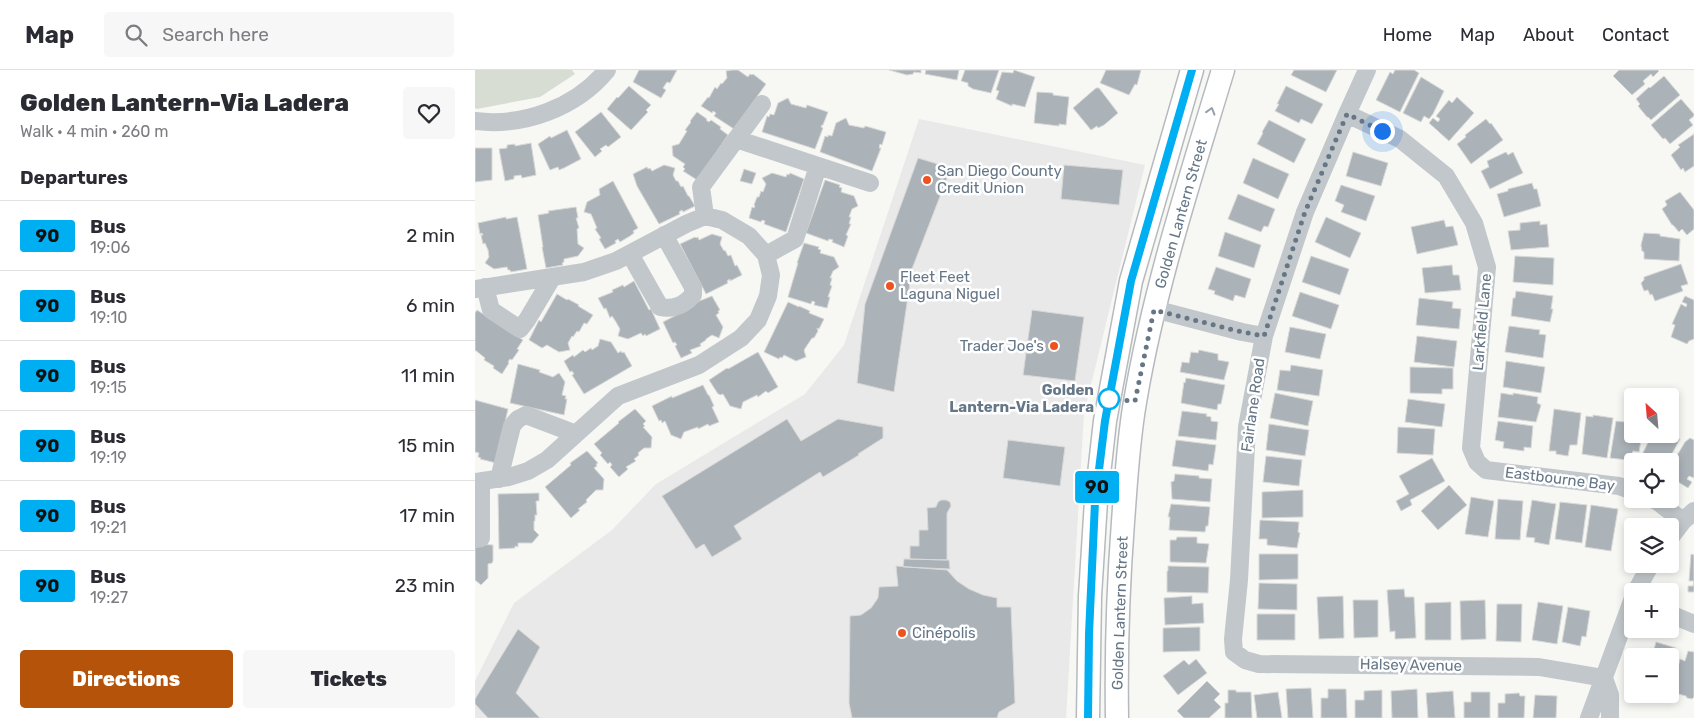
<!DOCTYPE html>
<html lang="en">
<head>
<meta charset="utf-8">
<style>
  :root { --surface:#fff; --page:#f7f7f7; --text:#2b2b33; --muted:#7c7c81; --line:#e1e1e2; --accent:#b45309 }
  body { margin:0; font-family:Rubik,sans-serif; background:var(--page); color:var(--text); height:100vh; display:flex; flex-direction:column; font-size:19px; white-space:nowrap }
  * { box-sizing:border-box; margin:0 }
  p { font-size:16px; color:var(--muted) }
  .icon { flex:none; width:28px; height:28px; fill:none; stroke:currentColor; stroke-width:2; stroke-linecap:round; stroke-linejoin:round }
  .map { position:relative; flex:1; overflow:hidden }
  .drawer { display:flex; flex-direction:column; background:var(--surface); width:475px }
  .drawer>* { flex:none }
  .badge { padding:0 10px; border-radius:4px; font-size:18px; line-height:32px }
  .needle { width:32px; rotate:334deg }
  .tools { position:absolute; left:1149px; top:318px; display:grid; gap:10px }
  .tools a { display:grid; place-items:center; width:55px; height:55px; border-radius:5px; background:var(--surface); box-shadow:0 2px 8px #0003; font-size:25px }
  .you { position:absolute; width:25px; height:25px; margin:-12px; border:4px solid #fff; border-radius:50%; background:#1a73e8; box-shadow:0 0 0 8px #1a73e833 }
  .map>.badge { position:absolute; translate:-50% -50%; box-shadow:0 0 0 2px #fff }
  h2 { padding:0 20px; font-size:19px; line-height:45px }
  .round { display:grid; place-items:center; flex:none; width:52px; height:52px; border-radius:5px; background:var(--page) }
  .summary { display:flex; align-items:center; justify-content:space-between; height:85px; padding:0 20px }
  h1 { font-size:24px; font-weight:800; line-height:38px }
  .cta { display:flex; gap:10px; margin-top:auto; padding:10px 20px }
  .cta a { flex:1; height:58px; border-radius:5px; background:var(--accent); color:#fff; font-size:20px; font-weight:800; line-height:58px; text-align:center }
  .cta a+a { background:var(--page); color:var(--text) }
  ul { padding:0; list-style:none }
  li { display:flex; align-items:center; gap:15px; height:70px; padding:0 20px; border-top:1px solid var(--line) }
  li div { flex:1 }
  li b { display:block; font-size:19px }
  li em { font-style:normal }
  li .badge { min-width:55px; font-weight:700; text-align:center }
  header { display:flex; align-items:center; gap:30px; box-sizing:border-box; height:70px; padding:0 25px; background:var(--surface); border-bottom:1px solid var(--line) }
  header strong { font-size:24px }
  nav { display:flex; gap:28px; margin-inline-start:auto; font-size:18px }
  .search { width:350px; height:45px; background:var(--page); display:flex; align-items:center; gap:12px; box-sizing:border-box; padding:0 18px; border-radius:5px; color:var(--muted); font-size:19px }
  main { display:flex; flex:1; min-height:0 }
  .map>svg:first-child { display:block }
</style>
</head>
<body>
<header>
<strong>Map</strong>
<div class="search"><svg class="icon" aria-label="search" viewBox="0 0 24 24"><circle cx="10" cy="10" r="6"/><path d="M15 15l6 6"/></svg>Search here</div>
<nav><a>Home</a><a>Map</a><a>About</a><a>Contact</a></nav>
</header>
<main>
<section class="drawer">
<div class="summary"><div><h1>Golden Lantern-Via Ladera</h1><p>Walk · 4 min · 260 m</p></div><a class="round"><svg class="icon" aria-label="heart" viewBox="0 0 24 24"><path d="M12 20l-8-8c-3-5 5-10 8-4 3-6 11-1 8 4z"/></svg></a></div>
<h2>Departures</h2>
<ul>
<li><span class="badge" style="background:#00aff2;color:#111">90</span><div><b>Bus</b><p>19:06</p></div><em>2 min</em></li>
<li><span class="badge" style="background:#00aff2;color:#111">90</span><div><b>Bus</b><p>19:10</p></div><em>6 min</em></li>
<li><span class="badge" style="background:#00aff2;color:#111">90</span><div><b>Bus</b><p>19:15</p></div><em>11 min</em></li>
<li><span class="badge" style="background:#00aff2;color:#111">90</span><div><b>Bus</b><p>19:19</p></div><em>15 min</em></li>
<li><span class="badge" style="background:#00aff2;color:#111">90</span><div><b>Bus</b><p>19:21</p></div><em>17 min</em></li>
<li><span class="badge" style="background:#00aff2;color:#111">90</span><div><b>Bus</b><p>19:27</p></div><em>23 min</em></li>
</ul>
<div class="cta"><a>Directions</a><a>Tickets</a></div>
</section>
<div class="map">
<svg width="1219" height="648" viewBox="0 0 1219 648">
  <rect width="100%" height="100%" fill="#f7f8f4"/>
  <!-- built -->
  <path fill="#e8e9e8" d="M444 49 670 95 609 343 591 648H0V611L39 533 137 460 181 414 330 324 369 275Z"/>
  <!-- green -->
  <path fill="#d7ddd3" d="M0 0H97L100 4 65 27 2 39 0 38Z"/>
  <!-- building -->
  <path fill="#abb3b9" stroke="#d9d9d7" d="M164 0H202L195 13 192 12 188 18 191 20 186 28 158 12Z
    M257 0H263L273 7 275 4 277 5 278 4 291 14 259 59 239 46 241 43 238 41 237 43 226 36 233 27 234 28 240 17 242 19 246 13 247 14 252 8 251 1Z
    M414 0H446V3L439 2 438 4 432 5Z
    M451 0H484L482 10 450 4Z
    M490 0H524L516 23 498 19 493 16V13L486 11Z
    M539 0 560 7 550 37 537 34V36L521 29 524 21 521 20 527 2 538 3Z
    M631 0H666L662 15 660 14 654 25 625 13Z
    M819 0H862L851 22 816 5Z
    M920 0H939L944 3 925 42 901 30 915 2 918 4Z
    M1144 0H1183L1184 1 1178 7 1176 4 1168 11 1170 14 1157 25 1138 6Z
    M1189 6 1205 25 1176 50 1173 47H1172L1163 36 1165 34 1161 29 1174 17 1175 18Z
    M946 7 969 21 958 44 954 49 949 46 946 52 928 43Z
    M154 16 176 35 171 40 173 42 156 60 132 39 142 27 143 28Z
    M811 16 848 34 837 54 826 49 824 53 800 41 804 34H802Z
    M621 18H624L643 43 629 55 623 58 622 56 616 60 598 38Z
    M562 22 578 23V25L594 27 591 55 584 54V56L559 53Z
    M982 27 999 43 974 71 954 53 958 48 963 52 965 49 961 46 974 30 977 33Z
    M313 28 316 34 331 38 332 35 353 42 348 55H347L346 57 348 58 340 79 287 62 292 46 294 47 295 44 299 45 303 33Z
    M1206 29 1219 44V46L1214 50 1218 55 1195 74 1190 68 1188 69 1176 55Z
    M126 42 146 67 133 77 131 75 125 79 127 81 120 87 100 62Z
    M222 42 232 49 231 50 234 52 236 50 246 57 245 59 253 65 222 110 208 101 210 99 208 97 210 94 198 86 197 76 204 74 212 61 210 60 216 52 215 51Z
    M371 48 374 55 389 58 390 56 411 62 407 75 405 74 404 78H406L397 101 345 82 350 66 353 67V65L357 66 361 53Z
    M1011 49 1015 54 1016 53 1028 70 996 94 982 74 991 67 990 65Z
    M794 50 831 69 819 93 782 74 788 63 787 62Z
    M92 60 106 89 89 98 84 100 83 97 75 100 63 74 75 66 76 68Z
    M1219 64V96L1210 102 1208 98 1206 100 1196 85 1205 77 1203 75Z
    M56 73 61 105 47 108 46 105 39 106V109L30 111 24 79 32 78V75L40 74V76Z
    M0 78H17V110L0 112Z
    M878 82 913 93 906 116 871 106Z
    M1031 82 1033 85 1038 82 1048 103 1015 119 1006 101 1014 97 1012 91Z
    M443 88 476 98 437 199 419 322 382 313 390 234Z
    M778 88 814 104 803 129 768 113Z
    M189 95 200 98 198 105 201 111H203L206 117 208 116 213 126H214L220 136 208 142 207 140 204 142 205 144 184 154 162 116 158 104 172 97 173 99 175 98 177 101Z
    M589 95 648 100 644 135 586 129Z
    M269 99 281 103 277 114 265 111Z
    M297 103 311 107 312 104 314 105 315 103 329 109 311 162 289 154 290 151 287 150 286 152 274 148 277 137 279 138 280 136 279 135 282 127H284L286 121 288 122 291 114 287 108Z
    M350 110 365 115 364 117 367 118 366 122 379 126 383 136 377 139 374 147H376L374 154H376L371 165 373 166 369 177 357 172 358 170 354 169 353 171 331 163Z
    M138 111 163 158 158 161 159 163 155 166 145 172 143 169 140 171 141 173 130 179 124 169 126 168 120 159 122 158 116 144 109 142 112 132 125 125 124 119Z
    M1057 113 1059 119H1062L1066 136 1029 147 1022 124 1033 121V119Z
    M866 115 900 126 891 151 866 142 869 135 860 131Z
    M1205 122 1219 140V159L1212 165 1207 159 1204 162 1198 155H1197L1187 139 1192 135 1190 131Z
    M763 124 800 139 793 157 789 156 786 162 753 149Z
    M101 137 103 148H101L104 158 102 159 103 174 109 178 103 186 89 189V192L87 193 88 195 71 198 67 177H68L63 145 74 143 73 141Z
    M31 147V149L42 147 52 199 36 202 35 200H33L32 197 19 199 10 193 14 187 13 180 10 173 8 174 6 165H8L7 163 5 164 3 153Z
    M851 147 886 163 875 188 840 172Z
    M969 150 971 157 978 156 983 175 942 184 936 157Z
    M1065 151V155L1072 154 1074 177 1036 180 1033 161 1045 160V153Z
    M750 162 786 175 779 198 743 186Z
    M1169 163 1185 164V166L1205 169 1204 191 1169 189V182L1167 181 1166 175Z
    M237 164 247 167 245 174 249 181 250 180 253 186 256 185 260 196 262 195 267 205 255 211V209L252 211 253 213 231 224 205 174 220 167 221 168 223 167 224 170Z
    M329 173 344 177 343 179 346 180 345 183 359 187 364 197 358 201 355 208H357L355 215 357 216 353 227H355L352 238 339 235 340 232 337 231 336 234 313 227 323 193H322Z
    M836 186 874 199 865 225 827 212Z
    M1040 186 1079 188 1078 215 1038 212Z
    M1206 194 1213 214 1206 216 1208 221 1180 231 1177 224 1175 225 1173 220 1169 221 1166 213 1169 210V207Z
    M977 195 978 205H984L986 220 950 223 947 198Z
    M741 197 776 209 770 228 760 225 758 231 739 224 740 221 733 219Z
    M159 211 174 240 176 239 185 259 171 266 170 264 168 266 166 263 153 269 143 266 145 259 141 252 137 246 135 248 131 238 129 239 123 228 138 222 137 220 148 215 149 217Z
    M1041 221 1078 226 1076 239H1078L1075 252 1036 246 1038 228H1040Z
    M825 222 864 235 856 259 817 246Z
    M82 224 92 230 93 229 104 235 103 236 118 245 112 254 109 253 104 262 102 261 98 267 97 266 93 273 95 280 84 282 72 275 67 278 54 270 64 250 66 252Z
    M237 226 245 240 243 241 244 243 241 245 248 257 244 268 237 265 231 269V270L225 274 226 276 215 280 217 283 206 288 200 276 202 275 200 272 198 273 188 252 219 236 217 234Z
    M1210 226 1219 230V269L1214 271 1212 274 1196 267 1200 255 1197 254 1206 234 1211 237 1212 234 1207 232Z
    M944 228 978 232 977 238 986 239 984 259 941 255Z
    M313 232 324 237V236L335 241 334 243 349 249 344 259 342 258 343 261 339 268H337L329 280 331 287 321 291 309 285 307 288 305 287 304 289 289 282Z
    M2 240 48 270 42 279 44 280 37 290 35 289 33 292 34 293 27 304 18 298 19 296 9 290 10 288 0 280V243Z
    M557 240 609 247 600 311 548 305Z
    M1034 256 1065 260 1064 264 1071 265 1068 288 1030 282Z
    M815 257 851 264 845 289 810 282Z
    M942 266 982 271 979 297 939 292Z
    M125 269 136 272 143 283 146 281 147 283 149 282 157 296 109 324 97 305 99 304 97 301 95 302 89 291 98 285 99 287 108 280 110 282 116 278 117 280 123 276Z
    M724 280 743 284V290L754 292 749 310 705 302 707 292 714 293 716 282 723 283Z
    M283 282 303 317 293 323 291 321 283 327 282 325 268 332 266 339 255 336 248 324 245 325 244 324H243L234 310 252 298 253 299Z
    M1031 291 1070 297 1066 323 1028 317Z
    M43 294 65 300 64 302 78 307 84 303 90 312 87 325 91 326 90 329H92L89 345 35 333Z
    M816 295 848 300 844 326 802 320 805 300 815 301Z
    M935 297 978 298V319H967V324L935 323Z
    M711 308 750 315 746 334H743L742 340 706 333 709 312 710 313Z
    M228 315 233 325H234L239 336 237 337 244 352 234 356 233 354 223 359V357L209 362 206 369 196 365 190 351 187 353 186 350 184 351 177 336 197 326V328Z
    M800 323 838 331 833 356 795 348Z
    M1026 323 1038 325V323L1063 327 1062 333 1066 335 1061 352 1023 347Z
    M933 329 970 334 967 357 930 352Z
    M0 330 33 339 21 393 5 389 6 388 3 387 4 383 0 382Z
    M160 339 171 351 168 354 170 356 168 357 177 367 176 378H169L163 383 164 385 159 389 161 391 151 397 153 399 144 407 135 397 137 395 135 392 133 394 125 385 127 383 119 374 144 353 143 352Z
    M1079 339 1106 343 1102 375H1095L1093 386 1081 384V381H1074Z
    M707 341 732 344 731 346 736 347V351L743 352 741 370 703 366Z
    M1118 345 1138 348 1132 388 1107 384 1111 346 1118 347Z
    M312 349 326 371 363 349 408 357V368L383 384 384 385 348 407 345 402 259 456 267 469 237 487 229 474 221 479 187 426Z
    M1023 351 1058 356 1056 378 1049 377V381L1028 378 1029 372 1020 370Z
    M1141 351 1158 353V364H1167L1164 382 1158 381 1157 384 1163 385 1162 391 1135 388Z
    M794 354 834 360 830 386 791 380Z
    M923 357 960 359 958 385 922 383Z
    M1195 362 1205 369 1193 391H1169L1166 390 1168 386 1167 385 1177 364H1195Z
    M1215 368 1219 370V408L1214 406 1212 409 1217 412 1213 418 1195 407V397L1210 372Z
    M533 370 590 377 585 416 528 408Z
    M701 370 741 375 738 395 734 394 733 401 697 396Z
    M112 381 123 393 121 394 122 396 119 398 129 409 128 420H121L111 430 112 432 103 439 105 440 96 448 70 417 96 395 95 393Z
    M791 386 827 390 824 416 788 412Z
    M957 388 970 411 935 430 937 435 926 441 921 431 934 424 924 406Z
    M700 404 724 406V408L737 409 735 432 697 429 696 412 699 411Z
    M974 415 992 435 963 460 946 441Z
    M828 420V447L787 448V422Z
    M64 423V431H61L62 445H60V451H59V460L64 465 57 473H43V477L40 476V478L24 479 23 424Z
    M996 427 1019 431 1013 467 990 464Z
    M1023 429 1048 431 1045 470 1020 469Z
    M466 430H471L475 432 476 436 472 443V490L435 489V476H444V460H453L452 438 461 437 463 432Z
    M1057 430 1081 434 1074 475 1059 472 1060 468 1051 467Z
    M1085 432 1112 435 1107 473 1080 469Z
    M696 434 735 437 733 456H731L730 462 694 460 695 447H693Z
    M1116 435 1143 439 1136 481 1110 477Z
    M785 450 824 452 823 462 825 463 822 478 792 475V469H784Z
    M702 467H722V473L734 474 731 493 695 492V470H701Z
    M0 474 18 475V491L17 493 13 494V508L6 515 0 510Z
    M784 484H823V509L784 510Z
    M1216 484 1219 485V522H1213V516H1218L1219 511H1214Z
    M429 489 474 490 475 499 428 497Z
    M421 496 472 500 482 511 494 519 508 525 522 528V537H536L540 633 524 642 522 648H377L374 633 375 546 386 545 396 538 403 528 404 517 423 516Z
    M693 496 734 497 733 523 692 522V501H693Z
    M784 513 822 514V540L783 539Z
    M929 519 930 527H939L941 568 920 569V561L915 562 912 520Z
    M717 526V534L728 533 729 553 690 555 689 528Z
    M868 526 869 568 844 569 842 527Z
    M878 530H903V567L879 568Z
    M1010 530 1011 569 986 570 985 531Z
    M976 532V570H950V533Z
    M1063 532 1088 536 1082 574 1057 570Z
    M1022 534H1047L1046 572 1021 571Z
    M1093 537 1115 541 1111 567 1107 566 1105 576 1087 572Z
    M782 544H820V570H782Z
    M725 557V581L688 582V558Z
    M43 559 65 577 41 623 65 648H13L0 634V629Z
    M1181 572 1201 578 1195 596V586H1172L1175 578 1179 579Z
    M1213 581 1219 582V627L1217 629 1212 628 1211 626 1200 623V621L1202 611H1199L1205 589 1210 591Z
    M721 589 732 603 703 625 688 606 709 590 714 595Z
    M732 611 745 624 739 630 746 637 734 648H709L702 641Z
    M836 618 838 648H813L811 619Z
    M853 619H871L872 648H846V628H853Z
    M942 619 943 648H917L916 621Z
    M753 620H761V622H776L777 648H750V633H753Z
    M907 620V648H880V630H889V621Z
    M978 621 980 648H953L951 623Z
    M803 622 807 648H782L779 625Z
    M996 622H1015V648H989V632H996Z
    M1044 623 1045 626H1050L1049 648H1023V633H1030V624Z
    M1060 625 1082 626 1081 648H1058Z"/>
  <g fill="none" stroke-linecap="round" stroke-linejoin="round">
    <!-- major casing -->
    <g stroke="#b6babe" stroke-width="25">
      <path id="major" d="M613 648 615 526 621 431 630 351 656 211 717 0
        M642 648C641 582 643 517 648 452 651 412 653 372 660 332 679 219 715 109 748 0"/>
    </g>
    <!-- minor -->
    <path stroke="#c2c7cb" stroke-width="18" d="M892 0 872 44 830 142 789 266 772 357 764 510 758 569 759 582 770 590 784 594 1064 597 1129 608
      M872 44 925 69 971 106 999 153 1012 197 996 378 1002 392 1011 400 1144 416 1158 421
      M0 51C48 57 101 38 132 0
      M261 69 395 113
      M230 146 226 117 287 34
      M155 184 185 237C199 240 209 235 218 225V217L189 165
      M291 185 320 169 343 96
      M10 217 16 240 45 259 52 250 77 208
      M0 219 109 202 141 191 211 154 230 146 247 150 274 166 291 185 296 205 293 226 283 250 266 268 224 295 143 326 72 390 53 401 34 407 0 412
      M679 239 767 262 789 266
      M24 409 37 356 43 349 51 345 101 364
      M1176 429 1182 431 1208 451
      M1195 468 1208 451 1219 441
      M0 469 6 468V412
      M1161 521 1176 494
      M1195 544 1219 554
      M1129 608 1135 625V648
      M1114 648 1158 528"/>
    <!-- major -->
    <use href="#major" stroke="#fff" stroke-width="22"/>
  </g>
  <!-- one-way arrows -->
  <defs><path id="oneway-chevron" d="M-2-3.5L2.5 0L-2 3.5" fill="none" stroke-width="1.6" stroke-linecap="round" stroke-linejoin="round" transform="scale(1.25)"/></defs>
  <use stroke="#93a0ab" href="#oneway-chevron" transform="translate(736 41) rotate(-73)"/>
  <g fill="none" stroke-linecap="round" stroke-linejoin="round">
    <!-- line casing -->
    <g stroke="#fff" stroke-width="11">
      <path id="line" d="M613 648 614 564 620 432 630 351 656 211 717 0"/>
    </g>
    <!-- line -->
    <use href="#line" stroke="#00aff2" stroke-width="8"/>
    <!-- walk -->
    <path stroke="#657787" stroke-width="5" stroke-dasharray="0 9" d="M634 329 660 331 679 240 767 262 789 266 830 142 872 44 907 61"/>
  </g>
  <!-- markers -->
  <g fill="#ed521f" stroke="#fff" stroke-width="2">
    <circle cx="452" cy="110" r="5"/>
    <circle cx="415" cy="216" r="5"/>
    <circle cx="579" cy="276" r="5"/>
    <circle cx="427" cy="563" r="5"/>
  </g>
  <circle fill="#fff" stroke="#00aff2" stroke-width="2.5" cx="634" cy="329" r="10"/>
  <g text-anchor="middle" stroke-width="5" stroke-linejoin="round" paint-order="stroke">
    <!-- poi labels -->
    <g font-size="15" fill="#657787" stroke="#fff" text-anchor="start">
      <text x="462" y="106">San Diego County<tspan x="462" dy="17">Credit Union</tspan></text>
      <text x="425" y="212">Fleet Feet<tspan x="425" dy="17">Laguna Niguel</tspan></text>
      <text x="569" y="281" text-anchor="end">Trader Joe's</text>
      <text x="437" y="568">Cinépolis</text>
    </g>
    <!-- street labels -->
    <g font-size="15" fill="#657787" stroke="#fff">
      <text transform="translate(706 144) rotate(-74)" y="5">Golden Lantern Street</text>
      <text transform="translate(1007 252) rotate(-85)" y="5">Larkfield Lane</text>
      <text transform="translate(778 335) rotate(-82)" y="5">Fairlane Road</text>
      <text transform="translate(1085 409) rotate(7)" y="5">Eastbourne Bay</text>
      <text transform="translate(645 543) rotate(-88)" y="5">Golden Lantern Street</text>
      <text transform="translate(936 595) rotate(1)" y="5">Halsey Avenue</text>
    </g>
    <!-- stop labels -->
    <g font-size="15" font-weight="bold" fill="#657787" stroke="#fff" text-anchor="end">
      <text x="619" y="325">Golden<tspan x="619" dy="17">Lantern-Via Ladera</tspan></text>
    </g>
  </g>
</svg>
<div class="tools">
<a><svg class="needle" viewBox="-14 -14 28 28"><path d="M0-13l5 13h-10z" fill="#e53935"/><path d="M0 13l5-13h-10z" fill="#7c7c81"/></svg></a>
<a><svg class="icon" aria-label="locate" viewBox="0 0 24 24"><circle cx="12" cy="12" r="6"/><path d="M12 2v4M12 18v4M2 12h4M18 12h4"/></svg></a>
<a><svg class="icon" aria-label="layers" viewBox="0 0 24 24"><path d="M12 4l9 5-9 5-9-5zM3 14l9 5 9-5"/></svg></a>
<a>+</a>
<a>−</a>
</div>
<div class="you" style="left:907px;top:61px"></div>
<b class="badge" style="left:622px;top:417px;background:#00aff2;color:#111">90</b>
</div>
</main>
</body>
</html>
